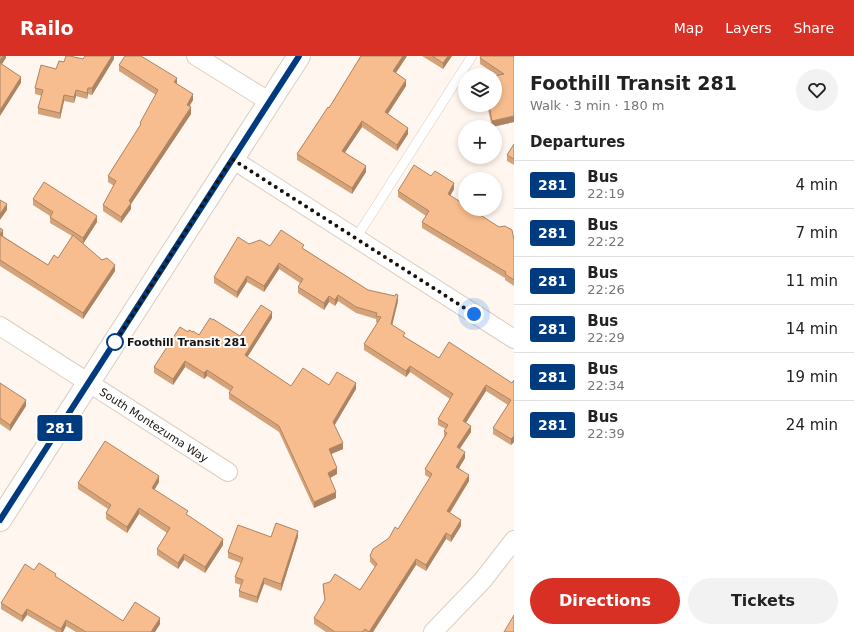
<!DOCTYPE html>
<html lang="en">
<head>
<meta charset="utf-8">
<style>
  :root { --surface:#fff; --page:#f2f2f2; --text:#222; --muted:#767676; --line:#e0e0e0; --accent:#d93025 }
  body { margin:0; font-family:"DejaVu Sans",sans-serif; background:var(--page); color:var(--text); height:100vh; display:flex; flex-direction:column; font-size:15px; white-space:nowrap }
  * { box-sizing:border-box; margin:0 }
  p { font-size:13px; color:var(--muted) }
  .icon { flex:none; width:22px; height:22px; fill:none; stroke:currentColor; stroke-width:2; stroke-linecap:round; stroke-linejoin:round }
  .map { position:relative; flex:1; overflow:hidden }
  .drawer { display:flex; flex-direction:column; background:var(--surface); width:340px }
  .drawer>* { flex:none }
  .badge { padding:0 8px; border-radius:3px; font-size:14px; line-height:26px }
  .buttons { position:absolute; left:458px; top:12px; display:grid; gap:8px }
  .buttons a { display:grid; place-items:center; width:44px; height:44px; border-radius:50%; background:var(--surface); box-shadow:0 2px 6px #0003; font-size:20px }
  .you { position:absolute; width:20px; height:20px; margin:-10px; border:3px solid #fff; border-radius:50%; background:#1a73e8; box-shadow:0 0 0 6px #1a73e833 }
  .map>.badge { position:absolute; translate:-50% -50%; box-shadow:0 0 0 2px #fff }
  h2 { padding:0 16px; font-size:15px; line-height:36px }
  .round { display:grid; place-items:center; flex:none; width:42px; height:42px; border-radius:21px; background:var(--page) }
  .summary { display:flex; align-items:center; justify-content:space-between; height:68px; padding:0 16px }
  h1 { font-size:19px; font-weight:600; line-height:30px }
  .primary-button { display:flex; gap:8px; margin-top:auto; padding:8px 16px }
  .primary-button a { flex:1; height:46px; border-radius:24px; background:var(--accent); color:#fff; font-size:16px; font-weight:600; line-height:46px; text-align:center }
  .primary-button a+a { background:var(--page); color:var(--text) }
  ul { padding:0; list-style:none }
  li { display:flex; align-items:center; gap:12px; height:48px; padding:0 16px; border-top:1px solid var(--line) }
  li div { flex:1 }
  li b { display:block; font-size:15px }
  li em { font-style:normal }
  li .badge { min-width:44px; font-weight:700; text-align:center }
  header { display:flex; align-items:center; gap:24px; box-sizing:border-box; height:56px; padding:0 20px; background:var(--accent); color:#fff }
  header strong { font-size:19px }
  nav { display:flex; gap:22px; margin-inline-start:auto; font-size:14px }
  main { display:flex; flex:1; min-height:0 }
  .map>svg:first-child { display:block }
</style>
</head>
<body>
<header>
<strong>Railo</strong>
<nav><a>Map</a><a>Layers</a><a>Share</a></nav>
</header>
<main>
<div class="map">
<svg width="514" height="576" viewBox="0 0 514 576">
  <rect width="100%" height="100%" fill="#fff6ef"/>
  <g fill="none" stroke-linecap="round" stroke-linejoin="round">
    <!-- service casing -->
    <g stroke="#dbcdc1" stroke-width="10">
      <path id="service" d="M356 182 472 0"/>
    </g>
    <!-- minor casing -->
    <g stroke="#dbcdc1" stroke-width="20">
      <path id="minor" d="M196 0 270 46
        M232 103 514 283
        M0 270 228 416
        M433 576 483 524 514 484"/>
    </g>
    <!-- secondary casing -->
    <g stroke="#dbcdc1" stroke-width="24">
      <path id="secondary" d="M0 464 299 0"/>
    </g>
    <!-- service -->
    <use href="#service" stroke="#fff" stroke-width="9"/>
    <!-- minor -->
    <use href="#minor" stroke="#fff" stroke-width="18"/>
    <!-- secondary -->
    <use href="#secondary" stroke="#fff" stroke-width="22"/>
  </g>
  <!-- wall -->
  <path fill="#d4a37a" d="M114 0V3L92 39 88 38 87 43 76 40 74 47 64 45 60 63 38 58V52L42 40 35 38V32L64 6 83 3Z
    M361 0H407L396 17 406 30 388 58 408 78 397 95 362 71 345 96 366 116 352 138 297 104V98L329 52Z
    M422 0H452L443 13Z
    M514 0V66L492 71 487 49H495L497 19 480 8V2Z
    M119 9 177 28 193 44 189 50 191 58 131 148V153L121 167 103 155V149L114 130 108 126V120L140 70V67L156 39 119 15Z
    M514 88V109L507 105V99Z
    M431 120 454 133 450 140 514 184V230L505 224V222L422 172V166L426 160 398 141V135Z
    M33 143 97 166 83 188 102 204 115 215 83 263 0 210V172L3 180 48 209 58 202 72 180 50 167V160L33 149Z
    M249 188 270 190 304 193 368 234 398 245 392 269 405 281 439 302 512 327 514 324V386L511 389 493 378V372L508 349 486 335 466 367 471 376 459 393 465 402 459 412 469 425 450 457 461 470 451 486 446 483 426 515 416 509 373 576H326L314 568V562L325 545 323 534V528L360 534 375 511 370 506V500L398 473 430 422 425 419V413L444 381V375L446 373 438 369V363L450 343 410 316 406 321 364 294V288L378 267 376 266V263L356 257 338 245 335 250 329 246 324 254 298 237V231L300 227 279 213 264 236 247 226 237 242 214 227V221Z
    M272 262 247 301 291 330 329 329 356 333 334 369 343 393 331 398 337 418 330 422 336 442 314 452 279 376 229 343V337L230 335 207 320 204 323 185 311 173 329 154 317V311L188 276H193L199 279 213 264 240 280Z
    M0 327 26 350 10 375 0 368Z
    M159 426 154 434 188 460 223 489 205 517 184 504 178 513 157 499V493L167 477 139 458 127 477 106 463V457L108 453 78 433V427Z
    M271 481H298L281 535 264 528 257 547 239 541V535L241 529 235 527V521L241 507 228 502V496Z
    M34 514 56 521 123 565 160 568 155 576H76L66 570 63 576H56L27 559 22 566 1 553V547Z"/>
  <!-- shaded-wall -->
  <path fill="#ad8463" d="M3 0H6V2L0 11V5Z
    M112 0H114V3L92 39V32Z
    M403 0H407L393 21V15Z
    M448 0H452L443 13V7Z
    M21 21V27L0 60V54Z
    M177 22V28L174 26Z
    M406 24V30L385 62V56Z
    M88 32V38L87 43V37Z
    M76 34V40L74 47V41Z
    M193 38V44L187 55V49Z
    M64 39V45L60 63V57Z
    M191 51V58L131 148V153L121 167V161L129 145Z
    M514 60V66L492 71V65Z
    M362 65V71L342 101V95Z
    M408 72V78L397 95V89Z
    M366 110V116L352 138V132Z
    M454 127V133L448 144V138Z
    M7 148V154L0 164V158Z
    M97 160V166L83 188V182Z
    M3 174V180L0 185V179Z
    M279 207V213L264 236V230Z
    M115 209V215L83 263V257Z
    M247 220V226L237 242V236Z
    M338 239V245L335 250V244Z
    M398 239V245L391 274V268Z
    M329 240V246L324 254V247Z
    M272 256V262L245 305V299Z
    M185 305V311L173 329V323Z
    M410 310V316L406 321V315Z
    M207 314V320L204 323V317Z
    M356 327V333L333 372V366Z
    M486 329V335L463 371V365Z
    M26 344V350L10 375V369Z
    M471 370V376L457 397V391Z
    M514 380V386L511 389V383Z
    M343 387V393L329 399V393Z
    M465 396V402L456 417V411Z
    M337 412V418L328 423V417Z
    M469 419V425L447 461V455Z
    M159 420V426L152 438V432Z
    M336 436V442L314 452V446Z
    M139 452V458L127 477V471Z
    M461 464V470L451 486V480Z
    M298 475V481L281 535V528Z
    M446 477V483L426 515V509Z
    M223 483V489L205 517V511Z
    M184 498V504L178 513V507Z
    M416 503V509L373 576H369Z
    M264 522V528L257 547V541Z
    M27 553V559L22 566V560Z
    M160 562V568L155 576H151Z
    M66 564V570L63 576H61V573Z"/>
  <!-- building -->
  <path fill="#f7bd8e" stroke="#ad8463" d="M0 0H3L0 5Z
    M66 0H70L83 3 85 0H112L92 32H88L87 37 76 34 74 41 64 39 60 57 38 52 43 34 35 32 41 9 56 13 59 5 64 6Z
    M125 0H141L177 22 174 26 193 38 187 49 191 51 129 145 131 147 121 161 103 149 116 125 108 120 141 68 140 67 158 34 119 9Z
    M361 0H403L393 15 406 24 385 56 408 72 397 89 362 65 342 95 366 110 352 132 297 98 328 51 329 52Z
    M432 0H448L443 7Z
    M481 0H514V60L492 65 489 49H495V20L504 18 480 2Z
    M0 7 21 21 0 54Z
    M514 88V103L507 99Z
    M414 109 431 120 435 115 454 127 448 138 465 149V153H471L499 171 505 170 512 174 514 184V224L505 218 506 216 422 166 429 155 398 135Z
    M44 126 97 160 83 182 50 161 53 156 33 143Z
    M0 144 7 148 0 158Z
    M0 172 3 174 0 179Z
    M281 174 304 189 302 192 368 234 395 240 396 238 398 239 391 268 405 277 403 280 439 302 449 286 512 327 514 324V380L511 383 493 372 511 344 486 329 463 365 471 370 457 391 465 396 456 411 469 419 447 455 461 464 451 480 446 477 426 509 416 503 369 576 365 573 362 576H335L314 562 325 544 323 528 330 526 335 518 360 534 377 508 370 500 373 493 389 482 395 471 398 473 432 418 425 413 447 377 444 375 448 369 438 363 453 338 410 310 406 315 364 288 381 261 376 260 377 257 356 251 338 239 335 244 329 240 324 247 298 231 303 223 279 207 264 230 247 220 237 236 214 221 238 181 249 188 260 184 270 190Z
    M0 179 48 209 54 199 58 202 73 179 102 204 107 202 115 209 83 257 0 204Z
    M261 249 272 256 245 299 291 330 303 312 329 329 337 316 356 327 333 366 343 387 329 393 337 412 328 417 336 436 314 446 279 370 229 337 233 331 207 314 204 317 185 305 173 323 154 311 180 271 188 276 189 274 193 276V275L199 279 210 262 213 264V263L240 280Z
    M0 327 26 344 10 369 0 362Z
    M105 385 159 420 152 432 188 455 186 458 223 483 205 511 184 498 178 507 157 493 170 472 139 452 127 471 106 457 111 449 78 427Z
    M276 467 298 475 281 528 264 522 257 541 239 535 243 524 235 521 243 502 228 496 238 469 271 481Z
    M39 507 56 518 55 520 123 565 135 546 160 562 151 576H86L66 564 61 573 27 553 22 560 1 547 25 508 34 514Z
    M514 559V576H504Z"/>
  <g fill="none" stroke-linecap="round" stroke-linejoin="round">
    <!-- line casing -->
    <g stroke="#fff" stroke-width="9">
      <path id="line" d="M0 464 299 0"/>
    </g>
    <!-- line -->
    <use href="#line" stroke="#003b80" stroke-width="6"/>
    <!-- walk -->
    <path stroke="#17120e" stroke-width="4" stroke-dasharray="0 7.2" d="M115 286 114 288 232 103 474 258"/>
  </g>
  <!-- markers -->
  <circle fill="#fff" stroke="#003b80" stroke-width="2" cx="115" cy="286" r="8"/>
  <g text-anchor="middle" stroke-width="4" stroke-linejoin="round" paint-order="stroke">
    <!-- stop labels -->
    <g font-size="11" font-weight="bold" fill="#17120e" stroke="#fff" text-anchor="start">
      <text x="127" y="290">Foothill Transit 281</text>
    </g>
    <!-- street labels -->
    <g font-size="11" fill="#17120e" stroke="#fff">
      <text transform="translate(154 369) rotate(33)" y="4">South Montezuma Way</text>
    </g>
  </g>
</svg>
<div class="buttons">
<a><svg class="icon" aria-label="layers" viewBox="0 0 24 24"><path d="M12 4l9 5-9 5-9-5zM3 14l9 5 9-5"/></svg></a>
<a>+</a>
<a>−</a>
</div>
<div class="you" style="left:474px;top:258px"></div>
<b class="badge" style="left:60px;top:372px;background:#003b80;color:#fff">281</b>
</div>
<section class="drawer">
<div class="summary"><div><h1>Foothill Transit 281</h1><p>Walk · 3 min · 180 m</p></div><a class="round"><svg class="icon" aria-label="heart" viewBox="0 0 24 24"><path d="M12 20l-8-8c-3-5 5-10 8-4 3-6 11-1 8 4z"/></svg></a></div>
<h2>Departures</h2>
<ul>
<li><span class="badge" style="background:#003b80;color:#fff">281</span><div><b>Bus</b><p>22:19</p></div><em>4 min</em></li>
<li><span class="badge" style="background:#003b80;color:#fff">281</span><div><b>Bus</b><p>22:22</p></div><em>7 min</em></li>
<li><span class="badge" style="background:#003b80;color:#fff">281</span><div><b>Bus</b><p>22:26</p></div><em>11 min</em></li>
<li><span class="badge" style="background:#003b80;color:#fff">281</span><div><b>Bus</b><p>22:29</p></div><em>14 min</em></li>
<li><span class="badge" style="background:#003b80;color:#fff">281</span><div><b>Bus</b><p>22:34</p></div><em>19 min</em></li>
<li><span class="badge" style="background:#003b80;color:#fff">281</span><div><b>Bus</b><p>22:39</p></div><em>24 min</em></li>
</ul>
<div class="primary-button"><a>Directions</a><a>Tickets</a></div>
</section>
</main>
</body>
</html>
